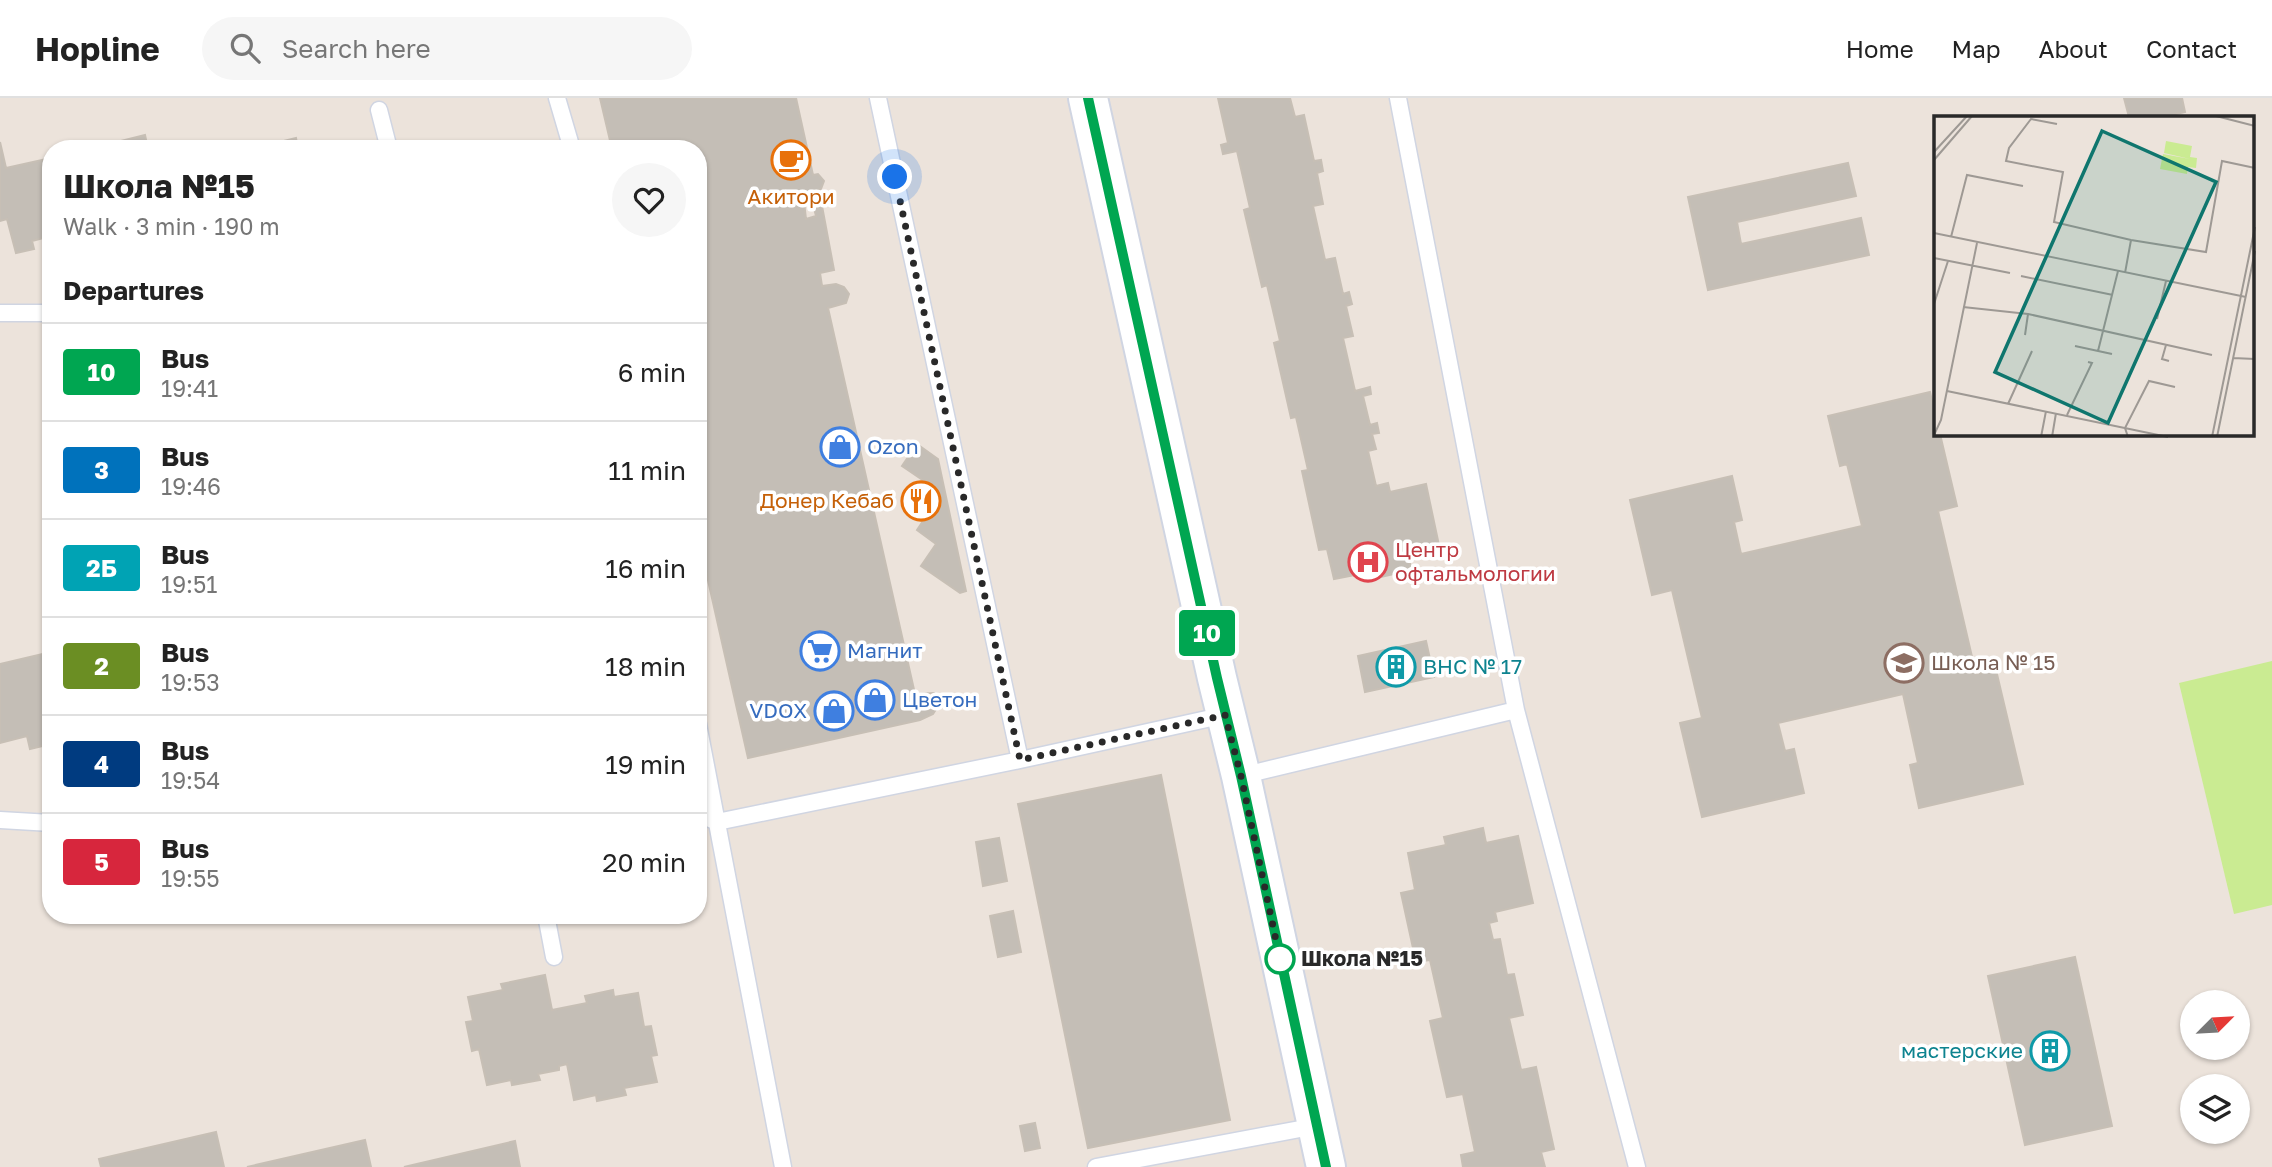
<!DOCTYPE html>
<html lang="en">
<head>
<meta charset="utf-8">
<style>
  :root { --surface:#fff; --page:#f6f6f6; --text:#222; --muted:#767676; --line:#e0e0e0 }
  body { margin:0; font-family:"Golos Text",sans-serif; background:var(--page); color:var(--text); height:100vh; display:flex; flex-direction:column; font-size:26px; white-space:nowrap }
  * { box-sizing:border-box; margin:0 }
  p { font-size:23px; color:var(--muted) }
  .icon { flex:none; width:38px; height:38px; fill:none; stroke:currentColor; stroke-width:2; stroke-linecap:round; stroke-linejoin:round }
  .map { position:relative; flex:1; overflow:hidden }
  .panel { position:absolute; left:42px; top:42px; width:665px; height:784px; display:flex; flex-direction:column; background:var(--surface); border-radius:28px; box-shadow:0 2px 5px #0004 }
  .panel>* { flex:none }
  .badge { padding:0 14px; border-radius:5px; font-size:24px; line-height:46px }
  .needle { width:46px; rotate:66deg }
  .fabs { position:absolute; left:2180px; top:892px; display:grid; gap:14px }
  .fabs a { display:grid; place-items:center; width:70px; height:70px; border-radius:50%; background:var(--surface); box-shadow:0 2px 5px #0004; font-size:35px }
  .you { position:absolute; width:35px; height:35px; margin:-18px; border:5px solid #fff; border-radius:50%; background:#1a73e8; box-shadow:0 0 0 10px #1a73e833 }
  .map>.badge { position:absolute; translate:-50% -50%; box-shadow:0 0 0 4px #fff }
  h2 { padding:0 21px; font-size:26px; line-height:63px }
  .round { display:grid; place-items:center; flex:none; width:74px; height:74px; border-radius:37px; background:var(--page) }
  .overview { display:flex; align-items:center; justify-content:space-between; height:119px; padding:0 21px }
  h1 { font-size:33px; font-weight:700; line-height:52px }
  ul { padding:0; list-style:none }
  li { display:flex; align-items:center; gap:21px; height:98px; padding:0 21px; border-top:2px solid var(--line) }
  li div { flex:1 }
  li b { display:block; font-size:26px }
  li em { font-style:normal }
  li .badge { min-width:77px; font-weight:700; text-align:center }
  header { display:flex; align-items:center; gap:42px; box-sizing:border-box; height:98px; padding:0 35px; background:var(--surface); border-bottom:2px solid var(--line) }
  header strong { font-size:33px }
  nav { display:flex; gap:38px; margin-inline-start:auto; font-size:24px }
  .search { width:490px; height:63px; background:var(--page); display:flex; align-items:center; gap:18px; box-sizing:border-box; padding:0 24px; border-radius:38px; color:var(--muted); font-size:26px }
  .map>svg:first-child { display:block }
</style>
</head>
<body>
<header>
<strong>Hopline</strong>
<div class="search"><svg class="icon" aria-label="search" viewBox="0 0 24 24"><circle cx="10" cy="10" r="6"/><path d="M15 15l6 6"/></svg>Search here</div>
<nav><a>Home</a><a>Map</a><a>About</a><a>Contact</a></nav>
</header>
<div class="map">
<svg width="2272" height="1069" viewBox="0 0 2272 1069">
  <rect width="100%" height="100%" fill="#ece3db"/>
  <!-- pitch -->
  <path fill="#caeb92" d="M2272 563V807L2234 816 2179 585Z"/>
  <!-- building -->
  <path fill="#c4beb6" stroke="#c7bfb5" stroke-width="2" d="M600 0H796L813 77 818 76 824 83 821 91 803 95 806 121 816 118 814 110 822 108 834 172 820 175 822 188 836 186 844 189 849 196 846 205 828 210 915 596 934 595 938 608 933 616 920 622 748 660 698 438V51H612Z
    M1218 0H1290L1295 19 1304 17 1314 63 1321 62 1323 73 1317 75 1323 106 1313 108 1325 162 1335 160 1343 196 1349 194 1352 206 1346 208 1353 238 1343 240 1355 293 1370 289 1371 296 1363 298 1370 327 1377 325 1379 335 1372 336 1376 351 1368 353 1376 388 1388 385 1390 394 1426 386 1440 452 1409 459 1411 472 1372 481 1370 474 1334 481 1327 451 1319 452 1302 373 1308 372 1296 319 1291 320 1274 245 1280 243 1267 187 1262 189 1244 112 1250 110 1237 53 1223 56 1221 47 1228 45Z
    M2124 0H2182L2185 14 2163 19H2129Z
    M145 37 148 51H89Z
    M296 40 298 51H251Z
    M0 44 6 70 51 60V138L32 143 34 151 16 155 7 121 0 123Z
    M1848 65 1856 98 1737 124 1741 146 1861 120 1869 157 1708 192 1688 99Z
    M1930 294 1936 320V336H1940L1957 408 1938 413 1976 576 1996 572 2023 686 1919 710 1910 667 1918 665 1903 596 1778 625 1785 653 1794 651 1804 695 1702 719 1680 625 1702 620 1672 492 1652 497 1630 402 1732 378 1742 422 1734 424 1741 456 1862 428 1847 366 1840 368 1828 318Z
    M917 346 938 361 966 493 960 495 921 468 936 446 917 432 927 417 908 404 924 383 902 368Z
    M1426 543 1434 579 1365 594 1358 558Z
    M51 554V646L30 651 27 638 0 645V566Z
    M1161 677 1230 1022 1088 1050 1018 706Z
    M1483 730 1486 745 1518 738 1533 805 1495 814 1497 823 1489 825 1493 842 1500 841 1507 877 1514 876 1523 917 1509 920 1521 972 1536 969 1554 1051 1541 1054 1545 1069H1463L1461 1057 1475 1054 1463 996 1447 999 1430 923 1443 920 1430 862 1416 864 1401 795 1415 792 1408 755 1446 747 1444 739Z
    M999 740 1007 783 983 788 976 744Z
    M1013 813 1021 854 998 859 990 818Z
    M2075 859 2112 1028 2025 1047 1988 878Z
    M545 877 552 912 587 905 585 898 613 892 614 899 638 895 644 929 651 928 657 957 651 958 657 984 624 990 626 997 597 1003 596 997 574 1002 567 966 559 968V972L538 976 540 982 512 987 511 982 487 987 479 951 472 953 466 924 473 923 468 899 503 892 501 886Z
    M1035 1025 1040 1050 1025 1053 1020 1028Z
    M216 1034 224 1069H101L99 1061Z
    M365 1042 371 1069H247Z
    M515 1043 520 1069H404Z"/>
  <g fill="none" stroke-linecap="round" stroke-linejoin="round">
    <!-- lane casing -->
    <g stroke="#d0d5e2" stroke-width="19">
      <path id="lane" d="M557 0 572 51
        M878 0 1020 662
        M1398 0 1516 612 1637 1069
        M379 12 389 51
        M0 215H51
        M698 626 783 1069
        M1241 678 1516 612
        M698 716 717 724 1020 662 1225 617
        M0 722 51 725
        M546 817 554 859
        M1096 1069 1316 1028"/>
    </g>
    <!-- secondary casing -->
    <g stroke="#d0d5e2" stroke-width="42">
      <path id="secondary" d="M1088 0 1217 580 1241 678 1326 1069"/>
    </g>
    <!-- lane -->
    <use href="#lane" stroke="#fff" stroke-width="16"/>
    <!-- secondary -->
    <use href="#secondary" stroke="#fff" stroke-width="38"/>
  </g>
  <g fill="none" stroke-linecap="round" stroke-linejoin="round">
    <!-- line casing -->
    <g stroke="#fff" stroke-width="16">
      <path id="line" d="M1088 0 1217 580 1241 678 1326 1069"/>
    </g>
    <!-- line -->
    <use href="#line" stroke="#00a651" stroke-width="10"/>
    <!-- walk -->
    <path stroke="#292929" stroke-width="7" stroke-dasharray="0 12.6" d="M895 79 1020 662 1225 617 1241 678 1280 861"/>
  </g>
  <!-- icons -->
  <defs>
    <g id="cafe-ring" transform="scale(2.0125)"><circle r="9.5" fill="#fff" stroke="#e8710a" stroke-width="1.5"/><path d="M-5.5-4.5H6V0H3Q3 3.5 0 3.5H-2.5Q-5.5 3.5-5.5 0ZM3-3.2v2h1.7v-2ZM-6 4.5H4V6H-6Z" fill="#e8710a"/></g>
    <g id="shop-ring" transform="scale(2.0125)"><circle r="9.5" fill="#fff" stroke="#3f7fe0" stroke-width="1.5"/><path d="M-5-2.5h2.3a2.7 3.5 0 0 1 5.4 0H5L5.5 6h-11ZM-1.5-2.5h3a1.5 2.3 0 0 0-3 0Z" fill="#3f7fe0"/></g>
    <g id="restaurant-ring" transform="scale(2.0125)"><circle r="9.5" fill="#fff" stroke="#e8710a" stroke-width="1.5"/><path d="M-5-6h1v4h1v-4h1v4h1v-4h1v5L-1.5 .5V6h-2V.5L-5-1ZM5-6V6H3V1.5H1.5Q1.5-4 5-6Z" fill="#e8710a"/></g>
    <g id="hospital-ring" transform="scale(2.0125)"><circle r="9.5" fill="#fff" stroke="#e0444e" stroke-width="1.5"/><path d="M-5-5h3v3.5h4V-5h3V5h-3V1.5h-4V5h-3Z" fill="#e0444e"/></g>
    <g id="supermarket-ring" transform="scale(2.0125)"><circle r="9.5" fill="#fff" stroke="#3f7fe0" stroke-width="1.5"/><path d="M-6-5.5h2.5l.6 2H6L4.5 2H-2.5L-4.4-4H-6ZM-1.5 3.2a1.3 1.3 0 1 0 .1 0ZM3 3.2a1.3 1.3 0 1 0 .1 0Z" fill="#3f7fe0"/></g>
    <g id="school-ring" transform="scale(2.0125)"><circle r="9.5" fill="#fff" stroke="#8d6e63" stroke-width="1.5"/><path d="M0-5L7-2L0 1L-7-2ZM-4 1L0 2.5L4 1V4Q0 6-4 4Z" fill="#8d6e63"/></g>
    <g id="building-ring" transform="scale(2.0125)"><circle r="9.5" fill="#fff" stroke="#0f9aa8" stroke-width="1.5"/><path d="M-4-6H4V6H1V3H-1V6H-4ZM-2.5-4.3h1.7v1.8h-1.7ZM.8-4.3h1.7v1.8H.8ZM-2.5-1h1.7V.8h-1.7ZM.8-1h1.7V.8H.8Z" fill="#0f9aa8"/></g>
  </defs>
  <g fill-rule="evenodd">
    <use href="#cafe-ring" x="791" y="62"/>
    <use href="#shop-ring" x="840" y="349"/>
    <use href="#restaurant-ring" x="921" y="403"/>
    <use href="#hospital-ring" x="1368" y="464"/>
    <use href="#supermarket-ring" x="820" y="553"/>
    <use href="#school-ring" x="1904" y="565"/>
    <use href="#building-ring" x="1396" y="569"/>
    <use href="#shop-ring" x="875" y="602"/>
    <use href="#shop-ring" x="834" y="613"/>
    <use href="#building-ring" x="2050" y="953"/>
  </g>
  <!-- markers -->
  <circle fill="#fff" stroke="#00a651" stroke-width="3.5" cx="1280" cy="861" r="14"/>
  <g text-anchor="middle" stroke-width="7" stroke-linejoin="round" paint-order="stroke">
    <!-- food labels -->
    <g font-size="21" fill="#c56008" stroke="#fff">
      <text x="791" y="106">Акитори</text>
      <text x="894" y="410" text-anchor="end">Донер Кебаб</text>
    </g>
    <!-- shop labels -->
    <g font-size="21" fill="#366cbe" stroke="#fff" text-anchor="start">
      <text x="867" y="356">Ozon</text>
      <text x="847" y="560">Магнит</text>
      <text x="902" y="609">Цветон</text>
      <text x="807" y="620" text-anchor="end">VDOX</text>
    </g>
    <!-- health labels -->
    <g font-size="21" fill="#be3a42" stroke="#fff" text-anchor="start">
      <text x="1395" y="459">Центр<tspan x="1395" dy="24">офтальмологии</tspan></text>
    </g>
    <!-- education labels -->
    <g font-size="21" fill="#785e54" stroke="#fff" text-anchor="start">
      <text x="1931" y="572">Школа № 15</text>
    </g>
    <!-- culture labels -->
    <g font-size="21" fill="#0d838f" stroke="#fff" text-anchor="start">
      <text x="1423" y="576">ВНС № 17</text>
      <text x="2023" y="960" text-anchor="end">мастерские</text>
    </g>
    <!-- stop labels -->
    <g font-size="21" font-weight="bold" fill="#292929" stroke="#fff" text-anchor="start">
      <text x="1301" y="868">Школа №15</text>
    </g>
  </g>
  <!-- overview -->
  <g transform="translate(1934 18)">
    <rect width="320" height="320" fill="#ece3db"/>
    <path d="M232 25 258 30 256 41 263 42 262 52 254 51 253 58 226 53 229 38 256 43 230 37Z" fill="#caeb92"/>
    <path fill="none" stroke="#9e9994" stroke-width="2" d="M282 0 321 10M123 8 97 3 75 32 72 45 129 56 120 106 197 124 272 136 288 45 321 52M0 36 33 0M0 44 38 0M0 117 312 181M17 121 33 59 89 70M0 142 76 157M191 157 197 124M87 160 179 179M0 188 14 145M29 191 94 198 278 239M223 203 232 165M91 219 94 198M232 229 228 243 235 245M141 230 178 238M164 235 184 155M299 242 321 243M13 275 234 321M74 288 98 235M133 299 158 247 154 246M0 319 7 304 43 127M107 321 112 295M118 321 122 297M194 321 191 312 215 265 241 271M278 321 321 111M283 321 321 135"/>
    <path fill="#0f766e" fill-opacity="0.15" stroke="#0f766e" stroke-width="3.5" d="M168 15 282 66 174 307 61 256Z"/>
    <rect width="320" height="320" fill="none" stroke="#292929" stroke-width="3.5"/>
  </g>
</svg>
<div class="fabs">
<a><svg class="needle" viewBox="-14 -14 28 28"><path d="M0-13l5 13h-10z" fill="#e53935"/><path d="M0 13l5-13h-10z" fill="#767676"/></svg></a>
<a><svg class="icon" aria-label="layers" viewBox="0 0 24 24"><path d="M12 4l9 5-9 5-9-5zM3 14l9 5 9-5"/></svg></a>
</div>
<div class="you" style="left:895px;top:79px"></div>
<b class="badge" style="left:1207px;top:535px;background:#00a651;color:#fff">10</b>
<section class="panel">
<div class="overview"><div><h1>Школа №15</h1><p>Walk · 3 min · 190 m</p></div><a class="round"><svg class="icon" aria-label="heart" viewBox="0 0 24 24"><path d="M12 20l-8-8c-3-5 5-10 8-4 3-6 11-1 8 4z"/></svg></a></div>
<h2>Departures</h2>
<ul>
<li><span class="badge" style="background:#00a651;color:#fff">10</span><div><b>Bus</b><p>19:41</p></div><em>6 min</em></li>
<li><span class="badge" style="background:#0072bc;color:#fff">3</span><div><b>Bus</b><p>19:46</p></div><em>11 min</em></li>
<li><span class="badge" style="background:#00a3b4;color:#fff">2Б</span><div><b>Bus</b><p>19:51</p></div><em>16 min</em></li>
<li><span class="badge" style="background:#6b8e23;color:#fff">2</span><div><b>Bus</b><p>19:53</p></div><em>18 min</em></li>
<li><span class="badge" style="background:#003b80;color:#fff">4</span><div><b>Bus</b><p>19:54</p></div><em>19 min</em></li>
<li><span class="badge" style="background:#d7263d;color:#fff">5</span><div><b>Bus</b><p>19:55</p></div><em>20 min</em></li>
</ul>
</section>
</div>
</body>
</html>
